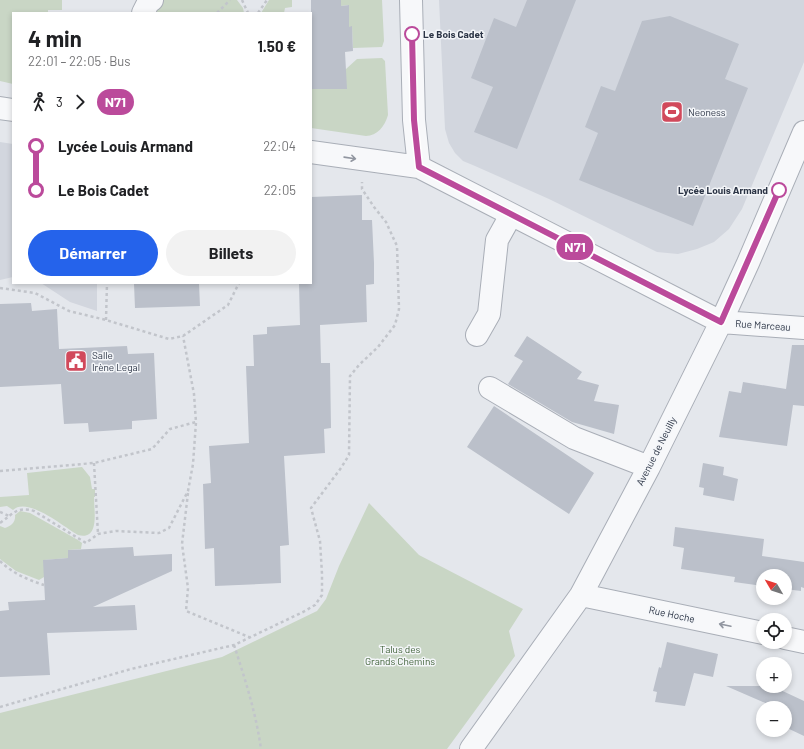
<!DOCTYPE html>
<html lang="fr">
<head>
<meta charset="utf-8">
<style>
  :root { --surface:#fff; --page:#f2f2f2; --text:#202124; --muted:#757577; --accent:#2563eb }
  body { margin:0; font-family:Barlow,sans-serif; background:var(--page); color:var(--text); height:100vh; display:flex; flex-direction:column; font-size:15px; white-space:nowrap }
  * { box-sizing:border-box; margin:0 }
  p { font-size:13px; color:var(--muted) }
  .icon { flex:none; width:22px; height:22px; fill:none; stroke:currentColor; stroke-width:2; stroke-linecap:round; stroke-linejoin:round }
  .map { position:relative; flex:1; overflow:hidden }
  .details { position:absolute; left:12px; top:12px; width:300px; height:272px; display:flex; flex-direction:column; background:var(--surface); border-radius:0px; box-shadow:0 2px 6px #0003 }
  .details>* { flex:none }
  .badge { padding:0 8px; border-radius:13px; font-size:14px; line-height:26px }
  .needle { width:26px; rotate:309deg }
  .fabs { position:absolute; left:756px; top:569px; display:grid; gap:8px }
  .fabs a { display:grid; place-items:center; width:36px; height:36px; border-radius:50%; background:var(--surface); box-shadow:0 2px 6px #0003; font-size:20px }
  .map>.badge { position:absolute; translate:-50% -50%; box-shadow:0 0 0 2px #fff }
  .legs { display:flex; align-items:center; gap:6px; height:44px; padding:0 16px; font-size:13px }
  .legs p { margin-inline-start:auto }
  .summary { display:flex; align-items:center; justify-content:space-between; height:68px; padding:0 16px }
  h1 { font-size:22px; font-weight:700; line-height:30px }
  .primary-button { display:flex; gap:8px; margin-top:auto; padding:8px 16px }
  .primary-button a { flex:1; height:46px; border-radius:24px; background:var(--accent); color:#fff; font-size:16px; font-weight:700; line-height:46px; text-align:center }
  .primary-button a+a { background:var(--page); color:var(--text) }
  ul { padding:0 16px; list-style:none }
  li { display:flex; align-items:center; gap:14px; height:44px; font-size:15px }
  li i { display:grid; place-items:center; width:6px; height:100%; margin:0 5px; background:currentColor }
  li i::after { content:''; width:10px; height:10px; margin:-5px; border:3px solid; border-radius:50%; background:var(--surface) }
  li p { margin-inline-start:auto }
  li:first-child i { background:linear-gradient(#0000 50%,currentColor 0) }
  li:last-child i { background:linear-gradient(currentColor 50%,#0000 0) }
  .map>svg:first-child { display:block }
</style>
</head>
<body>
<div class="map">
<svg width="804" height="749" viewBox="0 0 804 749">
  <rect width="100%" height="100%" fill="#e4e7ec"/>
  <!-- built -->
  <path fill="#d2d6de" d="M439 0H804V62L742 209 729 229 714 242 697 249 678 254 657 252 549 199 475 166 463 161 455 153 449 143 445 129Z
    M0 142 13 144V277L0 280Z
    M41 283H97V311L70 302Z"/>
  <!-- green -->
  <path fill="#c9d6c5" d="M0 0H62V10H48V13H13V84L0 81Z
    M161 0H237L243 8 244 13H150Z
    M269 0H292V7L285 8 284 13H261Z
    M341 0H382L384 41 382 47 353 48 352 27H346L348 5 341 6Z
    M382 58 385 61 388 115C385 126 377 136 366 136L311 128V89H346V69L357 59Z
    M82 467 90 477 92 489H95V497H94C94 511 100 541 78 535 64 527 27 496 13 510L7 506 0 507V497L29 495 27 473Z
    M369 503 419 555 523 609 509 631 515 656 447 749H0V713L222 657 317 611 326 599 339 566Z
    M20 511 30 513 78 540 82 543 81 549 68 550V558L44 560V577L39 580 16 571 0 559V526L5 528C11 526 16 522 15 515Z"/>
  <!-- building -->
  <path fill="#bbc0ca" d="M311 0H341V6L349 5V27L352 26 353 51 345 52 347 89H311Z
    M527 0H576L517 149 474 132 493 87 471 78 494 18 516 27Z
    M670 16 739 44 725 79 748 88 693 226 579 180 598 133 585 127 601 86 615 91 642 21Z
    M362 195V220H372L374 263V284L366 285 367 322 320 325 321 363H330L331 428 324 429 325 453 284 456 289 545 280 546 281 583 215 586 214 548 205 549 203 484 211 483 209 446 249 443 246 366H254L253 335 267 334V327L300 325 299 283H311V197Z
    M140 283H199L200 306 135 308 134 284Z
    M31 303 32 311 57 309 59 349 127 346 128 354 154 353 157 419 132 421V429L89 432 88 423 64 424 61 384 0 387V304Z
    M527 336 582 372 577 379 599 385 594 401 619 405 614 434 572 422 508 384 523 361 514 356Z
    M792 345H804V406L793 405 787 446 719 437 729 391 741 393 743 382 786 389Z
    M494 406 594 473 569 514 467 447Z
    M703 463 724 467 723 475 738 479 734 501 703 495 704 488 699 487Z
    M675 527 764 539 762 556 804 562V588L801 587V591L785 589V576H763V586L734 582 735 577 681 569 684 548 673 546Z
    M133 547 134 556 172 554V571L93 607 135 605 137 630 47 633 50 675 0 677V611L9 610 8 602 45 600 43 560 68 558V550Z
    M667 642 718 654 713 677 694 673 685 706 655 702 657 692 653 691 659 667 661 668Z
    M726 686H772L804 701V736L785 727V708H777Z"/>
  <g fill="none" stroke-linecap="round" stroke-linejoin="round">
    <!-- minor casing -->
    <g stroke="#a9aeb7" stroke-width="24">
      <path id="minor" d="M411 0 414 120 419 167
        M143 13 148 3 152 0
        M0 108 13 110
        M311 152 419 167 721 322 804 328
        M477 335 489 314 497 240 511 215
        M490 388 574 438 649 467
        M581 595 763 633
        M785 638 804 642
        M471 749 581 595 649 467 721 322 748 263 804 132"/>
    </g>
    <!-- path -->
    <path stroke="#c2c5cb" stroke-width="2.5" stroke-dasharray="3 3" stroke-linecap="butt" d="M242 0 248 13
      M217 13 230 0
      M258 13 267 0
      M0 288 35 293 69 311 106 320 169 339 183 336 228 305 239 283
      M106 320 107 283
      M94 463 98 534
      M0 471 94 463 152 449 170 429 196 422 194 394 183 336
      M188 493 182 544 188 588 186 611 249 637
      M0 512 9 516
      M0 523C13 514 17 506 34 511L86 543 98 534 116 531 159 533 169 528 188 491 193 464 196 422
      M0 561C12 573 28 580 44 585
      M234 645C245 679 256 713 261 749
      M0 707 131 669 234 645 303 612 315 605 322 595V574L320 541 311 508 341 468 349 455 350 376 359 365 378 347 395 325 399 309 397 246 386 222 374 207 362 189V182"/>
    <!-- minor -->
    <use href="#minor" stroke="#f7f8fa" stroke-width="22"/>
  </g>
  <!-- one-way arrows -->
  <defs><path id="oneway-shaft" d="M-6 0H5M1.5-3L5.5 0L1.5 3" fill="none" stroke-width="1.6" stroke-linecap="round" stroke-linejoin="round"/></defs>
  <g stroke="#9196a0">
    <use href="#oneway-shaft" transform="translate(350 158) rotate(8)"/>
    <use href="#oneway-shaft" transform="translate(725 625) rotate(-168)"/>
  </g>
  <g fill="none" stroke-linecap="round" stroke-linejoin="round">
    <!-- line-1 casing -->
    <g stroke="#fff" stroke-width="9">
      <path id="line-1" d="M412 34 414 120 419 167 721 322 779 190"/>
    </g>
    <!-- line-1 -->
    <use href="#line-1" stroke="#bb4a9b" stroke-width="6"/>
  </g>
  <!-- icons -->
  <defs>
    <g id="stadium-square" transform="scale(1.15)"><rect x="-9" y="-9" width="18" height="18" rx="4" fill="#d1495b" stroke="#f4f6f9"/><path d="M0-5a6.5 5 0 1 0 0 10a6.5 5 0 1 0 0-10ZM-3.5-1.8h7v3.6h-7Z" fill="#fff"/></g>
    <g id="civic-square" transform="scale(1.15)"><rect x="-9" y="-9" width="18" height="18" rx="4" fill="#d1495b" stroke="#f4f6f9"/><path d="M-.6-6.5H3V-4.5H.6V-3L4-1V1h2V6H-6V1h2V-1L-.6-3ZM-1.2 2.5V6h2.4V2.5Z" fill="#fff"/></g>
  </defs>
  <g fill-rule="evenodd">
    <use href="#stadium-square" x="672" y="112"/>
    <use href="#civic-square" x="76" y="361"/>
  </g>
  <!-- markers -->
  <g fill="#fff" stroke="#bb4a9b" stroke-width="2">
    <circle cx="412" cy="34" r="7"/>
    <circle cx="779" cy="190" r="7"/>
  </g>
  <g text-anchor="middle" stroke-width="3" stroke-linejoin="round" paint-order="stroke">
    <!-- stop labels -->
    <g font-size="10" font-weight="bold" fill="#2b3445" stroke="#f4f6f9" text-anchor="start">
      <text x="423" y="38">Le Bois Cadet</text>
      <text x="768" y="194" text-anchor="end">Lycée Louis Armand</text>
    </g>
    <!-- poi labels -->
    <g font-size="10" fill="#2b3445" stroke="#f4f6f9" text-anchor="start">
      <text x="688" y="116">Neoness</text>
      <text x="92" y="359">Salle<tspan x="92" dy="12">Irène Legal</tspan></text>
    </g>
    <!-- street labels -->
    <g font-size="10" fill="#2b3445" stroke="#f4f6f9">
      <text transform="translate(763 325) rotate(4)" y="4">Rue Marceau</text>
      <text transform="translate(656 451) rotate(-63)" y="4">Avenue de Neuilly</text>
      <text transform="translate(672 614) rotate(12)" y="4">Rue Hoche</text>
    </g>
    <!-- park labels -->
    <g font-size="10" fill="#3f6138" stroke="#f4f6f9">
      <text x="400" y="653">Talus des<tspan x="400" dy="12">Grands Chemins</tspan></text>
    </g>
  </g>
</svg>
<div class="fabs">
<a><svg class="needle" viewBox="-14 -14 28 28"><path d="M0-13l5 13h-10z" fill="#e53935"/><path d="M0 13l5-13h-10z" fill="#757577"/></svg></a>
<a><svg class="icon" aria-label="locate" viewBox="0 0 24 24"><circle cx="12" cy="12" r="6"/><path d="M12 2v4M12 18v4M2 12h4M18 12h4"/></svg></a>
<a>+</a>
<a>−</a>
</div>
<b class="badge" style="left:575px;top:247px;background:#bb4a9b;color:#fff">N71</b>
<section class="details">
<div class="summary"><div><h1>4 min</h1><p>22:01 – 22:05 · Bus</p></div><b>1.50 €</b></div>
<div class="legs"><svg class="icon" aria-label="walk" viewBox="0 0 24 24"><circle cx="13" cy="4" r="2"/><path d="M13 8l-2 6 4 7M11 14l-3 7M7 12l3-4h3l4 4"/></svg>3<svg class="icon" aria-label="forward" viewBox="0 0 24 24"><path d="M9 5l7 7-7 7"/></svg><b class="badge" style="background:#bb4a9b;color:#fff">N71</b></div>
<ul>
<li><i style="color:#bb4a9b"></i><b>Lycée Louis Armand</b><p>22:04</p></li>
<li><i style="color:#bb4a9b"></i><b>Le Bois Cadet</b><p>22:05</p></li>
</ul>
<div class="primary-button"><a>Démarrer</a><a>Billets</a></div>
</section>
</div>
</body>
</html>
